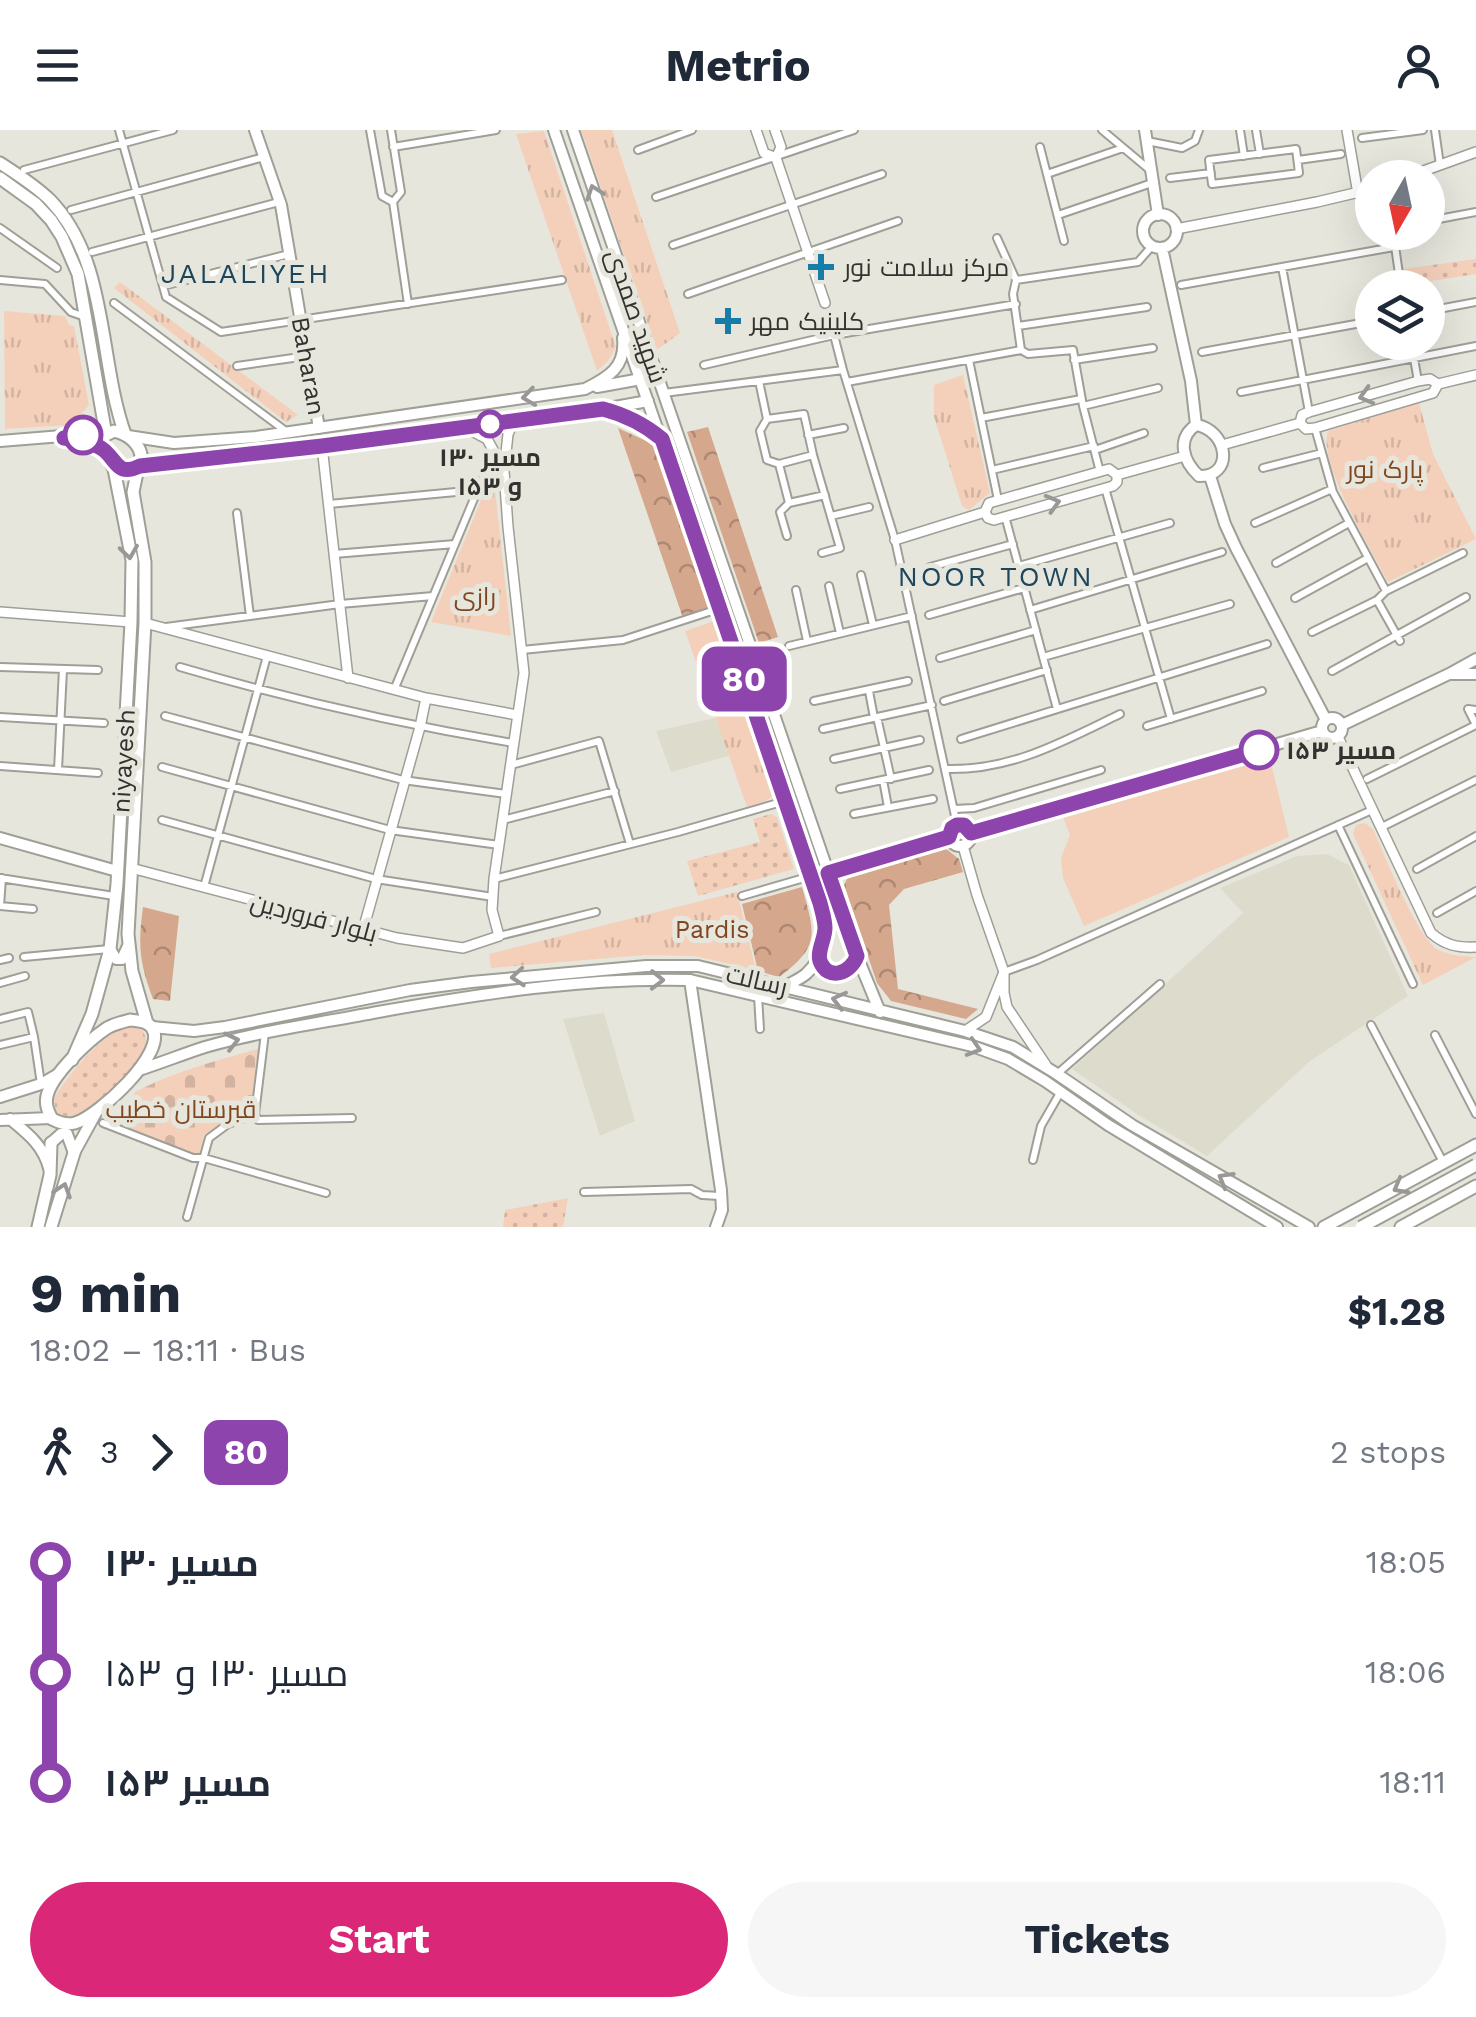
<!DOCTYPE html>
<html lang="en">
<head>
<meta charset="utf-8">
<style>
  :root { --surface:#fff; --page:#f6f6f7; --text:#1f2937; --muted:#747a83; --accent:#db2777 }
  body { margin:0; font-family:"Work Sans",Cairo,sans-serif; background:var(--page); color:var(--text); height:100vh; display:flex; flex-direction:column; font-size:38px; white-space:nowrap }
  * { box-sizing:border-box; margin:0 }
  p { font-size:32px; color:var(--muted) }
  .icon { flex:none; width:55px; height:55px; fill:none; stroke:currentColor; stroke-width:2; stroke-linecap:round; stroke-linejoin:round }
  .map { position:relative; height:1097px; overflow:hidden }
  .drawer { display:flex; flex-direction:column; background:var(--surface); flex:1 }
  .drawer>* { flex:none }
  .badge { padding:0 20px; border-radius:15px; font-size:35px; line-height:65px }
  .needle { width:65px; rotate:189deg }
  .tools { position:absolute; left:1355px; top:30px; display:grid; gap:20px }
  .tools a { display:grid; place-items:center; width:90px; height:90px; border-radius:50%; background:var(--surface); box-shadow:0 10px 40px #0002; font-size:50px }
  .map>.badge { position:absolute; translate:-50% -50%; box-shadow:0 0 0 5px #fff }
  .legs { display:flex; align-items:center; gap:15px; height:110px; padding:0 30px; font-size:32px }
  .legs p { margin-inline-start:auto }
  .head { display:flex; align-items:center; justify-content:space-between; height:170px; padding:0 30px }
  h1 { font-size:55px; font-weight:700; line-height:75px }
  .cta { display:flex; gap:20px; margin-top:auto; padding:20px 30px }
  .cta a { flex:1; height:115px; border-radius:60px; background:var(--accent); color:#fff; font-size:40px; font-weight:700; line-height:115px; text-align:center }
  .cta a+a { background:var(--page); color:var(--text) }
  ul { padding:0 30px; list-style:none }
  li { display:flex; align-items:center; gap:35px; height:110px; font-size:38px }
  li i { display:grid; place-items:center; width:15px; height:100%; margin:0 12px; background:currentColor }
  li i::after { content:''; width:25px; height:25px; margin:-12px; border:8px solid; border-radius:50%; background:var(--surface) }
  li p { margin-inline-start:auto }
  li:first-child i { background:linear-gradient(#0000 50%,currentColor 0) }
  li:last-child i { background:linear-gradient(currentColor 50%,#0000 0) }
  header { display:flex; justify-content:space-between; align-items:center; height:130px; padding:0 30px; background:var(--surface); font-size:45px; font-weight:700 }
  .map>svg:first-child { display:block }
</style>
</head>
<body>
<header><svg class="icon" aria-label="menu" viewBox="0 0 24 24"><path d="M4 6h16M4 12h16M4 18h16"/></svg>Metrio<svg class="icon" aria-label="person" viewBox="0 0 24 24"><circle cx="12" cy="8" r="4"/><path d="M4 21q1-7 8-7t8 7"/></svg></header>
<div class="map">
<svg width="1476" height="1097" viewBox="0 0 1476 1097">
  <defs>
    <pattern id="grass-dots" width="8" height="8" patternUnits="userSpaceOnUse" patternTransform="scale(2.5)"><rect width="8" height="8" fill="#f4d0bb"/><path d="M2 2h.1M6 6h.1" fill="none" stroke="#d2b3a1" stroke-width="1.8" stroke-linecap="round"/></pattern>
    <pattern id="forest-crowns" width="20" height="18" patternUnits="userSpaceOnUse" patternTransform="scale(2.5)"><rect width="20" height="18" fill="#d5a78c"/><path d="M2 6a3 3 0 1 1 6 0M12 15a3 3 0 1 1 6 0" fill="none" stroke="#ad8973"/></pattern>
    <pattern id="cemetery-stones" width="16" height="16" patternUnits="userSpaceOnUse" patternTransform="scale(2.5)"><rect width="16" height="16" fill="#f4d0bb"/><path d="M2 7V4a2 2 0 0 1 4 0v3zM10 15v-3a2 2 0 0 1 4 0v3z" fill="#d2b3a1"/></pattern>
    <pattern id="park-tufts" width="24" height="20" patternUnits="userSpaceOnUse" patternTransform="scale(2.5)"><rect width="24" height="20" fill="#f4d0bb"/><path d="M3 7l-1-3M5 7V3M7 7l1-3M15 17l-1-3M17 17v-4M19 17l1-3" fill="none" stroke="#d2b3a1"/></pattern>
  </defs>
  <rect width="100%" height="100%" fill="#e6e6dd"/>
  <!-- built -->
  <path fill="#dddccc" d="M719 587 732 625 671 642 656 601Z
    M1327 724 1349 735 1408 866 1310 931 1207 1026 1140 986 1072 939 1243 783 1220 758 1297 726Z
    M604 883 635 991 600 1006 563 889Z"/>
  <!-- grass -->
  <path fill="url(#grass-dots)" d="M1476 129V144L1406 155 1403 139Z
    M771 684 777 687 794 739 698 766 687 731 760 712 753 689Z
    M131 896 143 900 148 915C134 940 96 978 69 990L56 984 54 968C68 945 104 900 131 896Z
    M568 1068 563 1097H503L505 1080Z"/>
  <!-- forest -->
  <path fill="url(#forest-crowns)" d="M708 297 778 507 759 513 687 302Z
    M618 298 655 315 708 479 683 488Z
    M945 718 959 729 963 742 904 759 889 775 898 859 978 879 966 889 891 871 877 853 844 755 849 745Z
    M802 757C815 804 821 816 779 847L758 841 742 774Z
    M143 777 179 786 170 871 153 869C139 832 138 816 143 777Z"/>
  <!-- cemetery -->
  <path fill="url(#cemetery-stones)" d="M261 918 252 982 227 992 204 1005 199 1026 124 996 135 962C175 941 218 930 261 918Z"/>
  <!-- park -->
  <path fill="url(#park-tufts)" d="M581 0H612L680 203 657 220Z
    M544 1 616 217 608 231 597 241 516 4Z
    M120 152 298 285 286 292 114 158Z
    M4 181 65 186 69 195 74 196 89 275 71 295 5 299Z
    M963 245 990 363 969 380 962 376 934 287V255Z
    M1419 273 1433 324 1476 409 1388 452C1372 421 1317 332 1328 301Z
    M493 341 511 506 431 492Z
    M714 491 774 665 764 672 747 677 685 501Z
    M1365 693 1373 699C1385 726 1416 805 1437 819 1449 826 1463 826 1476 827L1423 855 1353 704 1356 695Z
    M737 762 756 840 695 826 645 825 491 838 489 824Z"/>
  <!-- garden -->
  <path fill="#f4d0bb" d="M1270 629 1289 707 1084 796 1063 748 1061 728 1070 705 1062 685Z"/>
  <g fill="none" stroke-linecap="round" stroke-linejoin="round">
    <!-- minor casing -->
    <g stroke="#9f9f97" stroke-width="10">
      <path id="minor" d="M119 0 166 167 221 202 562 150
        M370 0 382 66 393 72
        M391 0 401 62 393 72 408 174
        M1102 0 1151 41
        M1240 0 1244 26
        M1256 0 1260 24
        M1435 0 1440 35
        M1362 8 1423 0
        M1147 11 1182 18 1195 11 1199 0
        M393 17 496 0
        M1040 17 1064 111
        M1296 19 1299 43 1212 54 1209 30Z
        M638 20 692 0
        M1298 30 1341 24
        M24 40 173 0
        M1047 44 1123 18
        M1170 48 1211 43
        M656 67 854 0
        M71 80 264 27
        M1058 85 1152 53
        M1428 91 1476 82
        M0 98 57 138
        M1393 102 1401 158
        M997 108 1016 150 1013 164 1021 220 1028 224 1073 220 1083 276 1100 342
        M673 115 882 44
        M92 122 279 72
        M1282 137 1309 282
        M0 150 45 154 71 182 85 187
        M1016 150 1138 132 1152 116
        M1181 155 1394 117
        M163 156 289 124
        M688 164 898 91
        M114 173 287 302
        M1428 181 1476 172
        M1018 196 1147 177
        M1411 212 1418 251
        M1202 222 1372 191
        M969 230 998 370
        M1074 230 1153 218
        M704 235 834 205
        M237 236 307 226
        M843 240 834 205 1016 174
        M759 251 767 289 760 301 767 330 779 334 813 325
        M847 252 1021 220
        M1241 262 1476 216
        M664 263 843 240 895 410 957 695
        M1083 276 1158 258
        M981 288 1081 269
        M767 289 804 284 813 325 840 418 822 423
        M1315 298 1333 362 1386 461 1463 423
        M808 305 844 298
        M1095 320 1144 303
        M779 334 789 373
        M1263 338 1322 323
        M992 340 1094 316
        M1105 358 1171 589
        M329 374 477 360
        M237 383 250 486
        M831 386 869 377
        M1005 386 1057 579
        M1255 393 1332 359
        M787 406 780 382 789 373 825 365
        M334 424 455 414
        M1276 433 1349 393
        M1019 436 1170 393
        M930 437 1013 414
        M861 445 873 495
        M829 456 840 503
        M796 460 807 511
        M1386 461 1377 470 1400 511
        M1295 468 1368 428
        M1030 480 1222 422
        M929 485 1024 458
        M166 497 340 474 433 466
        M1312 502 1377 470
        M789 516 912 486
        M522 520 623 510 718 479
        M1043 527 1230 474
        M940 528 1036 500
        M0 537 98 540
        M180 537C289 569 400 594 513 613
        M1332 541 1466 467
        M394 560 491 328V318
        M869 561 874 588
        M814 571 908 551
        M944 571 1047 540
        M165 586 403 650 506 664
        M0 587 104 593
        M877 587 891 649
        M1147 596 1262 561
        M823 599 932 575
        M961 609 1267 514
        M834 629 920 610
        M511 635 599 611 630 714
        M0 636 98 643
        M162 637 390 700 499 715
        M945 639C1011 641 1062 612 1120 584
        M58 640 63 539
        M1367 649 1476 595 1468 579 1476 580
        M883 650 888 677
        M840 659 929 640
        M954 679 974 678 1101 640
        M854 684 933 669
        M162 690 376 749 493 767
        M503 690 615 661
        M1338 695 1413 854
        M1382 697 1476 650
        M1417 739 1476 706
        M0 748 114 766
        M2 748 0 776 33 779
        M494 749 678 702 785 671
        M204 757 267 526
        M742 766 811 746
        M1437 783 1476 761
        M499 806 596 782
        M24 827 109 819
        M0 830 9 828
        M1004 842 1037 830 1372 680
        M0 853 25 846
        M758 866 760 899
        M0 889 28 882 34 907
        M1371 895 1443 1032
        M1435 905 1476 984
        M0 915 34 907 41 954
        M1057 944 1160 854
        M255 984 258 990 352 988
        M103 993 193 1028H204L326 1063
        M1033 1030 1041 996 1060 963
        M584 1062 691 1059 702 1065 720 1066
        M187 1087 209 1008 228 994 255 984 265 903"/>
    </g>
    <!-- tertiary casing -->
    <g stroke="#9f9f97" stroke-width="12">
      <path id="tertiary" d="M756 0 764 23 776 28
        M775 0 781 17 776 28
        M1347 0 1358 64
        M776 28 825 173
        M1404 48 1476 22
        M1176 99 1317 72 1372 59
        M1300 293 1302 285 1309 282 1418 251 1430 249 1438 254 1476 245
        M464 297 487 309 503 338
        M1222 315 1300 293 1306 299 1315 298 1433 263 1438 254
        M322 316 348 548
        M985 382 988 388 994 390 1113 356 1117 352V345
        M895 410 985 382 989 373 1109 339 1117 345 1185 326
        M0 482 131 492
        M145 493 426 568 517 585
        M1338 607 1431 803C1445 815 1457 818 1476 817
        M963 716 977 765 1004 842
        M131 738 397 808 463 818 499 806 492 780 494 749 524 543 508 397 504 341 508 304 514 291
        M363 800 420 597 426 568
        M965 901 986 887 1004 842V863L1007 877 1046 935"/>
    </g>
    <!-- secondary casing -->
    <g stroke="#9f9f97" stroke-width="14">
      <path id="secondary" d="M255 0 281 75 319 298
        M1145 0 1158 85
        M1143 101a17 17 0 1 1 34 0a17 17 0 1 1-34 0Z
        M1162 118 1191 251 1196 295
        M597 257 641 249
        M609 278 648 271
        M1196 295C1228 300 1235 347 1199 346 1183 331 1176 309 1196 295Z
        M128 306 174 313 256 307 585 259C609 247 626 237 623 208
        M74 310 105 321
        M0 311 87 304 104 306
        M139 337 322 316 603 279C626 285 644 294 661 309
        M1210 346 1225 394 1236 418 1326 590
        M1476 529 1449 544H1476
        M1322 598a10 10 0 1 1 20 0a10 10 0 1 1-20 0Z
        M1342 595 1449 544
        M949 705a11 11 0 1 1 22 0a11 11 0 1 1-22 0Z
        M971 703 1322 601
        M0 708 117 741
        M828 743 949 707
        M690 850 721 1060 722 1080 716 1097"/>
    </g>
    <!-- primary casing -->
    <g stroke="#9f9f97" stroke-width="14">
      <path id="primary" d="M554 0 821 773C825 797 827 825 806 844 800 849 791 853 784 857
        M573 0 857 826 880 882
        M110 819 116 829H122L128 816
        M819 825C825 849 849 849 857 826
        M152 897 194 901 225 897 410 860 471 852 646 836H698L965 901 1013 917 1057 944 1132 995 1309 1097
        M139 940C161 933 183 924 205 917 261 901 320 893 378 882 480 864 586 847 690 850L972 916 1008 929 1045 951 1108 995 1277 1097
        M0 967 41 954 60 943
        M10 989C28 1004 43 1015 49 1038
        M0 990 51 988
        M51 1013 61 1004H67L74 1023
        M74 1023 97 981"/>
    </g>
    <!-- trunk casing -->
    <g stroke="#9f9f97" stroke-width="15">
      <path id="trunk" d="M0 33C17 44 36 56 50 70 109 131 98 229 125 304
        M0 48 36 74 51 90 62 107 78 144 106 305
        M114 301C131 305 148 320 138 338 118 342 100 327 104 306Z
        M138 338 133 362 145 432V493L128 804 132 841 147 893
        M130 890C138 891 148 891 152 898 169 922 97 987 75 993 66 995 60 993 52 989 48 981 45 975 47 966 52 944 89 910 107 898 114 894 122 892 130 890Z
        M72 930 92 884 110 819 117 754 131 492 132 430 114 339 108 327
        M38 1097 50 1045 51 1013
        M51 1097 74 1023
        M1324 1097 1476 1015
        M1401 1097 1476 1056"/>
    </g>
    <!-- minor -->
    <use href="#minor" stroke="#fff" stroke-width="6"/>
    <!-- tertiary -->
    <use href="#tertiary" stroke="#fff" stroke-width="9"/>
    <!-- secondary -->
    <use href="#secondary" stroke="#fff" stroke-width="10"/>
    <!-- primary -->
    <use href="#primary" stroke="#fff" stroke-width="10"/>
    <!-- trunk -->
    <use href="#trunk" stroke="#fff" stroke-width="11"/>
    <!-- trunk-bridge casing -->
    <g stroke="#9f9f97" stroke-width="15" stroke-linecap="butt">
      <path id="trunk-bridge" d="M1361 1097 1476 1035"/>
    </g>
    <!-- trunk-bridge -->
    <use href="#trunk-bridge" stroke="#fff" stroke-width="11"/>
  </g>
  <!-- one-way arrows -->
  <defs><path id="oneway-chevron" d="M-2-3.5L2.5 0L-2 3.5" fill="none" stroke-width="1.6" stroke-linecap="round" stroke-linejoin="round" transform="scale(2.5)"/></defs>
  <g stroke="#999897">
    <use href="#oneway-chevron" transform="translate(594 62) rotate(-109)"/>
    <use href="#oneway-chevron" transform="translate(1366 266) rotate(164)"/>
    <use href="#oneway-chevron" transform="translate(529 267) rotate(172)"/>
    <use href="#oneway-chevron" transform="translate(1053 373) rotate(-16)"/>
    <use href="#oneway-chevron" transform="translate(129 422) rotate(82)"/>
    <use href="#oneway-chevron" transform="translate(518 847) rotate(175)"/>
    <use href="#oneway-chevron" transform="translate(657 850) rotate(1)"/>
    <use href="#oneway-chevron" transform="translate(839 870) rotate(-166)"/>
    <use href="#oneway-chevron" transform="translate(232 911) rotate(-13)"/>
    <use href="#oneway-chevron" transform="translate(974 918) rotate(17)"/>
    <use href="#oneway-chevron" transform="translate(1225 1049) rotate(-150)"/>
    <use href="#oneway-chevron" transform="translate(1400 1057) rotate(151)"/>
    <use href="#oneway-chevron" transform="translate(63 1060) rotate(-72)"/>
  </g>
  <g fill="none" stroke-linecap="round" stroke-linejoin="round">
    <!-- line-1 casing -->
    <g stroke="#fff" stroke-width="22">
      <path id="line-1" d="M83 305 64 308C76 310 95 312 105 321 118 333 118 346 140 336L322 316 603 279C626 285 644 294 662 309L820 773C822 781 825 790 825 798 825 809 817 821 820 831 828 852 851 843 857 826L828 743 949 707 952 698 957 695H964L971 703 1259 620"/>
    </g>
    <!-- line-1 -->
    <use href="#line-1" stroke="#8e44ad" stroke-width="15"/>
  </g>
  <!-- markers -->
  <g fill="#177ca7" stroke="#e6e6dd" stroke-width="4">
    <path d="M816 122h10v10h10v10h-10v10h-10v-10h-10v-10h10z"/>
    <path d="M723 176h10v10h10v10h-10v10h-10v-10h-10v-10h10z"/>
  </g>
  <g fill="#fff" stroke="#8e44ad" stroke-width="5">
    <circle cx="490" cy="294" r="12"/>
    <circle cx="83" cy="305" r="18"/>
    <circle cx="1259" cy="620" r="18"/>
  </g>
  <g text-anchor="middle" stroke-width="10" stroke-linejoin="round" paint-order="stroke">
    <!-- poi labels -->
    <g font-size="25" fill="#33322f" stroke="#e6e6dd" text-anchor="start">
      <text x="844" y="146">مرکز سلامت نور</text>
      <text x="750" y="200">کلینیک مهر</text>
    </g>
    <!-- street labels -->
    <g font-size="25" fill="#33322f" stroke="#e6e6dd">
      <text transform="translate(637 186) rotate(71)" y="9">شهید صمدی</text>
      <text transform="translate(309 236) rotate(80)" y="9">Baharan</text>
      <text transform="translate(123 631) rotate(-87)" y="9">niyayesh</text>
      <text transform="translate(314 787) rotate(15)" y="9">بلوار فروردین</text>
      <text transform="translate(757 850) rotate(13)" y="9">رسالت</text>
    </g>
    <!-- stop labels -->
    <g font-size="25" font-weight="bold" fill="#33322f" stroke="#e6e6dd">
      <text x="490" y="336">مسیر ۱۳۰<tspan x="490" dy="29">و ۱۵۳</tspan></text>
      <text x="1286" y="629" text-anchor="start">مسیر ۱۵۳</text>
    </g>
    <!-- park labels -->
    <g font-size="25" fill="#81461f" stroke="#e6e6dd">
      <text x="1385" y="348">پارک نور</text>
      <text x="475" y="475">رازی</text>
      <text x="712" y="808">Pardis</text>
      <text x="181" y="988">قبرستان خطیب</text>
    </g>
    <!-- neighbourhood labels -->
    <g font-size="28" letter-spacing="2.5" fill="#1b465c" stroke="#e6e6dd">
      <text x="246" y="153">JALALIYEH</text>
      <text x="996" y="456">NOOR TOWN</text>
    </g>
  </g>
</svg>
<div class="tools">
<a><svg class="needle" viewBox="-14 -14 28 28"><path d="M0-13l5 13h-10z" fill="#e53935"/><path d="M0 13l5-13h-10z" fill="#747a83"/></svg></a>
<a><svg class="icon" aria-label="layers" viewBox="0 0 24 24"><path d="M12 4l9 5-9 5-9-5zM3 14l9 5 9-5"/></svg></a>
</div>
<b class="badge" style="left:744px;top:549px;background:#8e44ad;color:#fff">80</b>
</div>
<section class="drawer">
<div class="head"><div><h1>9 min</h1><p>18:02 – 18:11 · Bus</p></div><b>$1.28</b></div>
<div class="legs"><svg class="icon" aria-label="walk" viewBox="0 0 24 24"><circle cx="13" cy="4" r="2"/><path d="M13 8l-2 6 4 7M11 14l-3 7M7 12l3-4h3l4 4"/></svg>3<svg class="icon" aria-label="forward" viewBox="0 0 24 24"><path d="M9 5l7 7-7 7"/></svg><b class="badge" style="background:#8e44ad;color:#fff">80</b><p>2 stops</p></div>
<ul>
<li><i style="color:#8e44ad"></i><b>مسیر ۱۳۰</b><p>18:05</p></li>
<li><i style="color:#8e44ad"></i><span>مسیر ۱۳۰ و ۱۵۳</span><p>18:06</p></li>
<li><i style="color:#8e44ad"></i><b>مسیر ۱۵۳</b><p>18:11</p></li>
</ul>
<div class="cta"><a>Start</a><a>Tickets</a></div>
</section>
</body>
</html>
